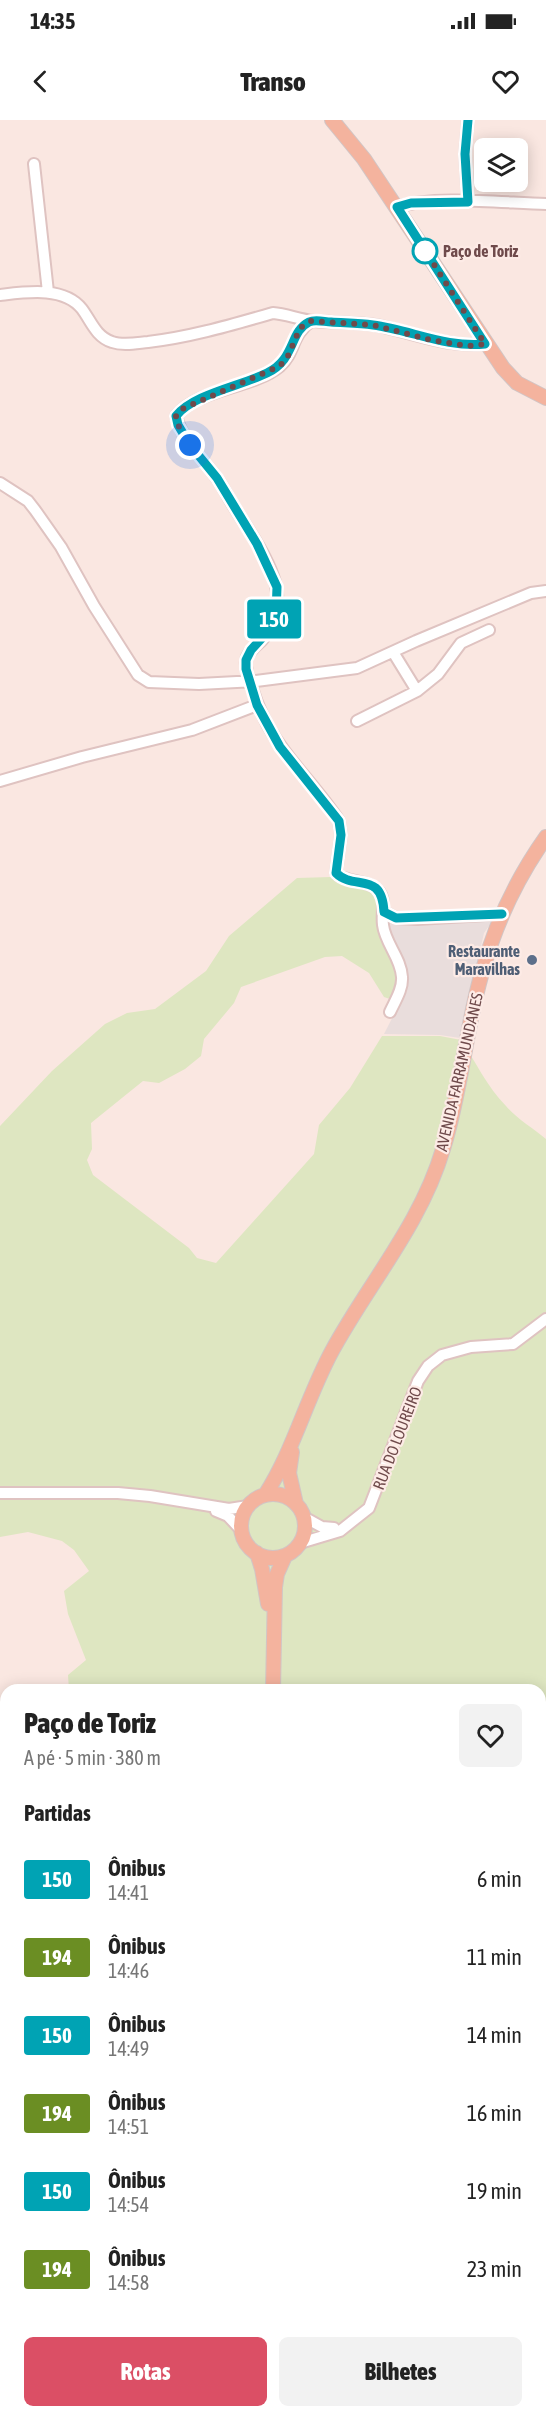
<!DOCTYPE html>
<html lang="pt">
<head>
<meta charset="utf-8">
<style>
  :root { --surface:#fff; --page:#f2f2f2; --text:#222; --muted:#767676; --accent:#db4f65 }
  body { margin:0; font-family:"Asap Condensed",sans-serif; background:var(--page); color:var(--text); height:100vh; display:flex; flex-direction:column; font-size:22px; white-space:nowrap }
  * { box-sizing:border-box; margin:0 }
  p { font-size:20px; color:var(--muted) }
  .icon { flex:none; width:33px; height:33px; fill:none; stroke:currentColor; stroke-width:2; stroke-linecap:round; stroke-linejoin:round }
  .map { position:relative; flex:1; overflow:hidden }
  .panel { position:absolute; left:0px; top:1564px; width:546px; height:734px; display:flex; flex-direction:column; background:var(--surface); border-radius:18px 18px 0 0; box-shadow:0 3px 15px #0003 }
  .panel>* { flex:none }
  .badge { padding:0 12px; border-radius:4px; font-size:21px; line-height:39px }
  .tools { position:absolute; left:474px; top:18px; display:grid; gap:12px }
  .tools a { display:grid; place-items:center; width:54px; height:54px; border-radius:9px; background:var(--surface); box-shadow:0 3px 15px #0003; font-size:30px }
  .you { position:absolute; width:30px; height:30px; margin:-15px; border:4px solid #fff; border-radius:50%; background:#1a73e8; box-shadow:0 0 0 9px #1a73e833 }
  .map>.badge { position:absolute; translate:-50% -50%; box-shadow:0 0 0 3px #fff }
  h2 { padding:0 24px; font-size:22px; line-height:54px }
  .round { display:grid; place-items:center; flex:none; width:63px; height:63px; border-radius:9px; background:var(--page) }
  .head { display:flex; align-items:center; justify-content:space-between; height:102px; padding:0 24px }
  h1 { font-size:28px; font-weight:800; line-height:45px }
  .primary-button { display:flex; gap:12px; margin-top:auto; padding:12px 24px }
  .primary-button a { flex:1; height:69px; border-radius:9px; background:var(--accent); color:#fff; font-size:24px; font-weight:800; line-height:69px; text-align:center }
  .primary-button a+a { background:var(--page); color:var(--text) }
  ul { padding:0; list-style:none }
  li { display:flex; align-items:center; gap:18px; height:78px; padding:0 24px }
  li div { flex:1 }
  li b { display:block; font-size:22px }
  li em { font-style:normal }
  li .badge { min-width:66px; font-weight:700; text-align:center }
  .status { display:flex; justify-content:space-between; align-items:center; height:42px; padding:0 30px; background:var(--surface); direction:ltr }
  .status svg { height:16px; fill:currentColor }
  header { display:flex; justify-content:space-between; align-items:center; height:78px; padding:0 24px; background:var(--surface); font-size:27px; font-weight:800 }
  .map>svg:first-child { display:block }
</style>
</head>
<body>
<div class="status"><b>14:35</b><svg viewBox="0 0 49 12"><path d="M0 12V9h3v3zM5 12V6h3v6zM10 12V3h3v9zM15 12V0h3v12zM26 1h20v11H26zM47 4h2v5h-2z"/></svg></div>
<header><svg class="icon" aria-label="back" viewBox="0 0 24 24"><path d="M15 5l-7 7 7 7"/></svg>Transo<svg class="icon" aria-label="heart" viewBox="0 0 24 24"><path d="M12 20l-8-8c-3-5 5-10 8-4 3-6 11-1 8 4z"/></svg></header>
<div class="map">
<svg width="546" height="2297" viewBox="0 0 546 2297">
  <rect width="100%" height="100%" fill="#fae7e1"/>
  <!-- industrial -->
  <path fill="#e9dddc" d="M498 793 484 813 460 918 440 915 384 914 406 871 408 856 385 804V794L396 799Z"/>
  <!-- green -->
  <path fill="#dee6c1" d="M331 757C346 767 363 763 377 776L400 857 396 874 390 879 384 877 369 853 342 836 325 837 241 867 234 883 204 919 201 936 185 949 159 963 143 961 91 1003 92 1029 87 1040 93 1055 189 1128 197 1138 216 1143 314 1034 319 1005 350 968 382 916H440L461 920C476 942 487 967 506 986 517 999 533 1008 546 1019V2297H97L99 2292H540V1570H69L68 1555 86 1540 68 1494 64 1471 89 1451 74 1430 62 1421 28 1412 0 1417V1006L52 951 105 904 127 893 155 889 206 851 229 816 297 758Z
    M6 1676V1797L0 1788V1684Z
    M6 1839V2126L0 2123V1846Z"/>
  <g fill="none" stroke-linecap="round" stroke-linejoin="round">
    <!-- minor casing -->
    <g stroke="#dfc3c1" stroke-width="14">
      <path id="minor" d="M468 0 465 34 468 82
        M34 44 48 172
        M397 87C436 75 504 83 546 84
        M0 175C26 172 64 166 82 189 91 201 96 217 112 222 123 226 137 223 148 222 191 217 231 205 273 193 287 194 300 200 314 201 334 203 355 202 375 205 412 212 447 228 485 224
        M311 201C291 215 295 233 280 246 252 269 199 268 176 296 182 320 201 337 216 357 223 366 228 378 235 388 248 410 264 431 273 456 281 476 278 504 262 520 256 526 247 532 246 541 245 550 249 560 252 568 270 627 306 652 339 701L341 715 336 753C345 763 362 759 374 767 388 776 381 791 383 805 385 823 401 838 402 857 403 869 395 881 390 892
        M0 363 28 381 35 390 61 427 94 486 138 555 149 562 199 564 256 561 357 548 416 521 531 473 546 471
        M393 532 417 571
        M357 601 417 571 438 554 461 523 489 510
        M0 661 82 637 192 610 257 585
        M384 792 396 798 417 799 502 794
        M0 1373H118L150 1376 229 1389 248 1386
        M216 1391 228 1396 241 1410
        M304 1397 322 1407 334 1408
        M300 1423 340 1411 369 1388 418 1261 428 1246 442 1235 471 1227 513 1224 546 1199"/>
    </g>
    <!-- major casing -->
    <g stroke="#d1c5c5" stroke-width="16">
      <path id="major" d="M332 0 364 39 503 248 517 263 546 278
        M292 1332 289 1353 296 1384
        M241 1406a32 32 0 1 1 64 0a32 32 0 1 1-64 0Z
        M265 1375C293 1332 307 1277 332 1231 369 1163 421 1104 443 1029 461 972 465 913 481 856 494 807 517 758 546 717
        M257 1433 262 1449 268 1484
        M273 1570 275 1467 277 1454 285 1436
        M379 2292V2297"/>
    </g>
    <!-- minor -->
    <use href="#minor" stroke="#fff" stroke-width="10"/>
    <!-- major -->
    <use href="#major" stroke="#f4b39e" stroke-width="14"/>
  </g>
  <g fill="none" stroke-linecap="round" stroke-linejoin="round">
    <!-- line casing -->
    <g stroke="#fff" stroke-width="14">
      <path id="line" d="M468 0 465 34 468 82 411 83 397 87 485 224C446 228 411 210 373 205 359 203 345 203 331 202 325 202 315 199 309 202 289 212 296 239 267 253 241 266 193 274 176 296L178 305 190 325 217 358 257 424 277 467 276 494 272 507 251 530 246 540V549L257 585 280 627 339 701 341 715 336 753C354 771 382 750 384 792L396 798 502 794"/>
    </g>
    <!-- line -->
    <use href="#line" stroke="#00a3b4" stroke-width="9"/>
    <!-- walk -->
    <path stroke="#6f4a4b" stroke-width="6" stroke-dasharray="0 10.8" d="M190 325 178 305 176 296 182 289 280 246 288 236 300 208 311 201 373 205 431 220 468 226 485 224 422 126 425 131"/>
  </g>
  <!-- markers -->
  <circle fill="#fff" stroke="#00a3b4" stroke-width="3" cx="425" cy="131" r="12"/>
  <circle fill="#5c6f8a" stroke="#fdebe6" stroke-width="2" cx="532" cy="840" r="6"/>
  <g text-anchor="middle" stroke-width="4.5" stroke-linejoin="round" paint-order="stroke">
    <!-- stop labels -->
    <g font-size="16" font-weight="bold" fill="#6f4a4b" stroke="#fdebe6" text-anchor="start">
      <text x="443" y="137">Paço de Toriz</text>
    </g>
    <!-- service labels -->
    <g font-size="16" font-weight="bold" fill="#4e5e75" stroke="#fdebe6" text-anchor="end">
      <text x="520" y="837">Restaurante<tspan x="520" dy="18">Maravilhas</tspan></text>
    </g>
    <!-- street labels -->
    <g font-size="16" fill="#6f4a4b" stroke="#fdebe6">
      <text transform="translate(459 952) rotate(-77)" y="6">AVENIDA FARRAMUNDANES</text>
      <text transform="translate(397 1318) rotate(-69)" y="6">RUA DO LOUREIRO</text>
    </g>
  </g>
</svg>
<div class="tools">
<a><svg class="icon" aria-label="layers" viewBox="0 0 24 24"><path d="M12 4l9 5-9 5-9-5zM3 14l9 5 9-5"/></svg></a>
</div>
<div class="you" style="left:190px;top:325px"></div>
<b class="badge" style="left:274px;top:499px;background:#00a3b4;color:#fff">150</b>
<section class="panel">
<div class="head"><div><h1>Paço de Toriz</h1><p>A pé · 5 min · 380 m</p></div><a class="round"><svg class="icon" aria-label="heart" viewBox="0 0 24 24"><path d="M12 20l-8-8c-3-5 5-10 8-4 3-6 11-1 8 4z"/></svg></a></div>
<h2>Partidas</h2>
<ul>
<li><span class="badge" style="background:#00a3b4;color:#fff">150</span><div><b>Ônibus</b><p>14:41</p></div><em>6 min</em></li>
<li><span class="badge" style="background:#6b8e23;color:#fff">194</span><div><b>Ônibus</b><p>14:46</p></div><em>11 min</em></li>
<li><span class="badge" style="background:#00a3b4;color:#fff">150</span><div><b>Ônibus</b><p>14:49</p></div><em>14 min</em></li>
<li><span class="badge" style="background:#6b8e23;color:#fff">194</span><div><b>Ônibus</b><p>14:51</p></div><em>16 min</em></li>
<li><span class="badge" style="background:#00a3b4;color:#fff">150</span><div><b>Ônibus</b><p>14:54</p></div><em>19 min</em></li>
<li><span class="badge" style="background:#6b8e23;color:#fff">194</span><div><b>Ônibus</b><p>14:58</p></div><em>23 min</em></li>
</ul>
<div class="primary-button"><a>Rotas</a><a>Bilhetes</a></div>
</section>
</div>
</body>
</html>
